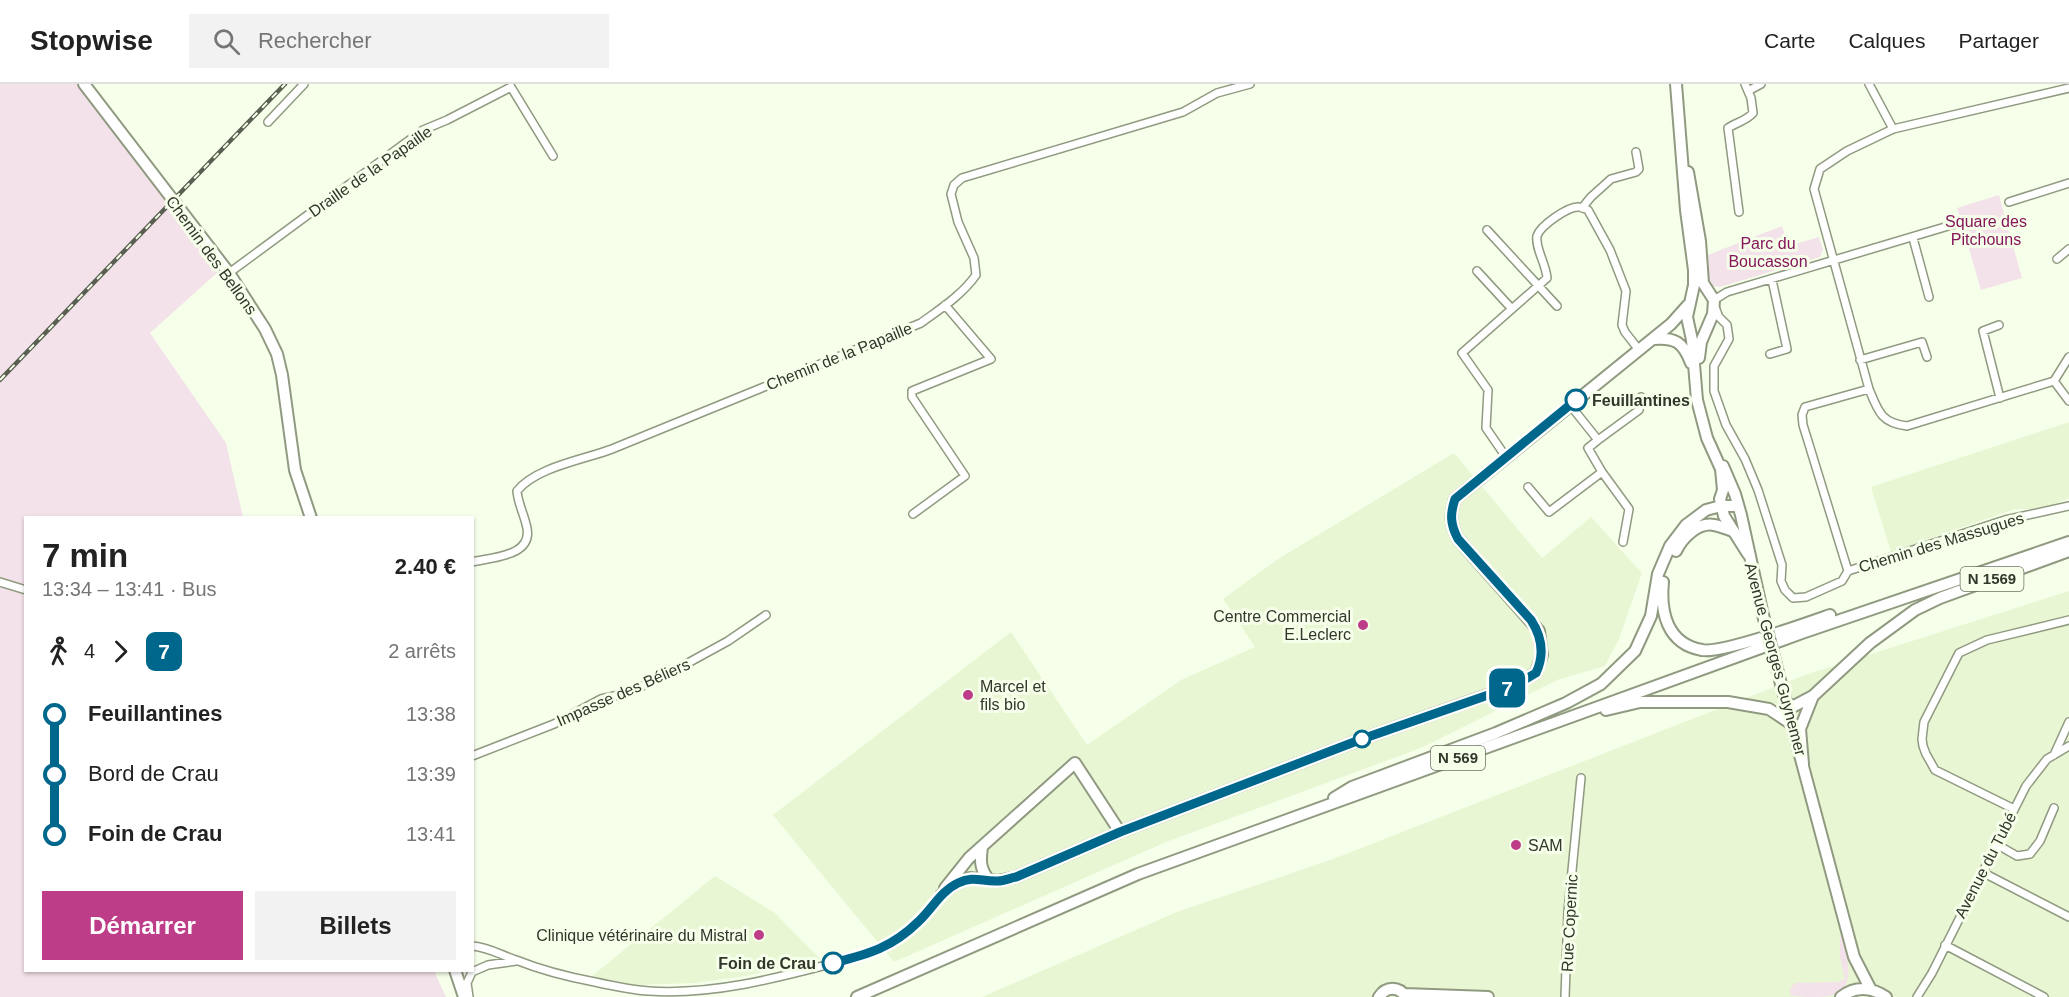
<!DOCTYPE html>
<html lang="fr">
<head>
<meta charset="utf-8">
<style>
  :root { --surface:#fff; --page:#f2f2f2; --text:#222; --muted:#767676; --line:#e0e0e0; --accent:#bd3d88 }
  body { margin:0; font-family:Helvetica,sans-serif; background:var(--page); color:var(--text); height:100vh; display:flex; flex-direction:column; font-size:22px; white-space:nowrap }
  * { box-sizing:border-box; margin:0 }
  p { font-size:20px; color:var(--muted) }
  .icon { flex:none; width:33px; height:33px; fill:none; stroke:currentColor; stroke-width:2; stroke-linecap:round; stroke-linejoin:round }
  .map { position:relative; flex:1; overflow:hidden }
  .drawer { position:absolute; left:24px; top:432px; width:450px; height:456px; display:flex; flex-direction:column; background:var(--surface); border-radius:0px; box-shadow:0 2px 4px #0004 }
  .drawer>* { flex:none }
  .badge { padding:0 12px; border-radius:9px; font-size:21px; line-height:39px }
  .map>.badge { position:absolute; translate:-50% -50%; box-shadow:0 0 0 3px #fff }
  .legs { display:flex; align-items:center; gap:9px; height:66px; padding:0 18px; font-size:20px }
  .legs p { margin-inline-start:auto }
  .headline { display:flex; align-items:center; justify-content:space-between; height:102px; padding:0 18px }
  h1 { font-size:33px; font-weight:600; line-height:45px }
  .cta { display:flex; gap:12px; margin-top:auto; padding:12px 18px }
  .cta a { flex:1; height:69px; border-radius:0px; background:var(--accent); color:#fff; font-size:24px; font-weight:600; line-height:69px; text-align:center }
  .cta a+a { background:var(--page); color:var(--text) }
  ul { padding:0 18px; list-style:none }
  li { display:flex; align-items:center; gap:21px; height:60px; font-size:22px }
  li i { display:grid; place-items:center; width:9px; height:100%; margin:0 8px; background:currentColor }
  li i::after { content:''; width:15px; height:15px; margin:-8px; border:4px solid; border-radius:50%; background:var(--surface) }
  li p { margin-inline-start:auto }
  li:first-child i { background:linear-gradient(#0000 50%,currentColor 0) }
  li:last-child i { background:linear-gradient(currentColor 50%,#0000 0) }
  header { display:flex; align-items:center; gap:36px; box-sizing:border-box; height:84px; padding:0 30px; background:var(--surface); border-bottom:2px solid var(--line) }
  header strong { font-size:28px }
  nav { display:flex; gap:33px; margin-inline-start:auto; font-size:21px }
  .search { width:420px; height:54px; background:var(--page); display:flex; align-items:center; gap:15px; box-sizing:border-box; padding:0 21px; border-radius:0px; color:var(--muted); font-size:22px }
  .map>svg:first-child { display:block }
</style>
</head>
<body>
<header>
<strong>Stopwise</strong>
<div class="search"><svg class="icon" aria-label="search" viewBox="0 0 24 24"><circle cx="10" cy="10" r="6"/><path d="M15 15l6 6"/></svg>Rechercher</div>
<nav><a>Carte</a><a>Calques</a><a>Partager</a></nav>
</header>
<div class="map">
<svg width="2069" height="913" viewBox="0 0 2069 913">
  <rect width="100%" height="100%" fill="#f6ffe9"/>
  <!-- built -->
  <path fill="#e9f6d3" d="M2069 338V414L2042 425H2015L1891 468 1871 403Z
    M1454 369 1542 474 1591 433 1642 489 1619 555 1605 582 1557 596 1421 664 1166 758 894 878 773 731 1011 548 1087 661 1181 596 1255 563 1223 515 1278 475Z
    M2069 507V913H982L1177 828 1333 775 1805 591Z
    M715 792 775 829 820 875 746 892 695 899 635 901 592 892Z"/>
  <!-- green -->
  <path fill="#f4e2ea" d="M0 0H77L161 109 218 188 150 249 226 359 243 433 26 434V886L434 887 446 913H0Z
    M1999 111 2022 194 1981 206 1957 124Z
    M1782 142 1788 162 1819 153 1823 166 1820 173 1720 203 1708 201 1705 172Z
    M1840 852H1842C1848 879 1860 912 1819 913 1810 913 1799 913 1791 911L1790 904 1795 899 1838 898 1845 895 1840 874Z"/>
  <g fill="none" stroke-linecap="round" stroke-linejoin="round">
    <!-- street casing -->
    <g stroke="#909a80" stroke-width="10">
      <path id="street" d="M1869 0 1893 45
        M2069 4 1893 45 1847 67 1820 85 1814 105 1869 305C1878 327 1881 339 1907 342L2054 297 2069 273
        M1748 7 1761 0
        M268 38 304 0
        M2009 118 2069 99
        M1582 124 1591 113 1611 95 1636 88 1639 85 1636 68
        M1739 128 1728 44C1737 38 1746 37 1753 29L1751 14 1745 0
        M1487 146 1557 222
        M1913 154 1929 213
        M2057 175 2069 165
        M1477 187 1512 225
        M229 189 423 46 447 36 511 3 553 72
        M1714 216 1727 208 1955 140
        M1715 223 1719 233 1727 241 1729 255 1714 282V307L1726 341 1745 375 1758 406 1782 481 1781 497 1785 506 1793 514 1806 513 1842 497 1848 487 2005 436 2069 422
        M1999 241 1983 247 2000 314
        M1770 270 1787 265 1772 196
        M1860 276 1922 258 1927 273
        M2054 297 2069 317
        M1570 321 1598 356 1588 364 1602 388 1629 425 1623 458
        M1598 356 1639 326 1641 313
        M1506 373 1486 344 1488 306 1462 269 1547 194C1546 180 1535 164 1537 152 1540 142 1568 122 1579 123 1580 123 1587 125 1588 126L1610 166 1626 207 1622 241 1625 248 1639 266
        M1528 403 1549 428 1602 388
        M913 430 965 392 912 313V307L991 275 945 221
        M472 478C494 473 536 472 526 440 523 428 518 419 517 407 536 383 583 376 612 365 715 323 818 281 921 239 940 225 962 211 976 191L974 174 958 138 951 110 954 101 962 94 1183 28 1217 9 1250 0
        M1848 487 1803 341 1802 331 1805 323 1869 305
        M0 498 26 506
        M2054 671 2069 638
        M472 672 554 640 601 615 623 610 657 596 728 557 766 531
        M2014 725 1935 686 1926 670 1923 662 1922 655 1924 638 1959 569 1987 556 2069 536
        M1996 760 2017 772 2030 770 2040 757 2054 724
        M1982 788 2069 833
        M1945 861 2044 913
        M472 862C488 863 501 871 516 876 541 886 568 893 595 898 613 902 631 906 649 907 723 912 798 888 869 870 901 857 922 836 942 810
        M469 913 467 899 472 888 488 881 516 877
        M1565 913 1568 828 1581 694
        M1917 913 1932 889 2026 702 2047 675 2069 662"/>
    </g>
    <!-- secondary casing -->
    <g stroke="#909a80" stroke-width="14">
      <path id="secondary" d="M84 0 229 189 265 245 277 270 282 291 295 386 311 434
        M1676 0 1686 126 1694 186V201L1687 233 1692 256 1697 316 1707 354 1721 385 1723 406 1720 415 1724 432 1748 470
        M1688 88 1700 157 1703 199 1714 216 1713 230 1701 258 1699 274
        M1653 255C1675 253 1683 258 1691 279
        M1723 382 1735 410 1741 431 1762 527
        M1781 600 1854 873 1871 906
        M982 763C980 777 980 785 989 796
        M945 804 969 774 1075 679 1120 748
        M942 810 955 800 970 794 998 797 1016 793 1120 748 1362 655 1513 602 1536 589 1542 571 1539 547 1458 455C1450 440 1450 430 1455 415L1671 240 1688 221
        M455 886 464 913
        M1405 910 1488 913
        M1379 913C1386 902 1399 902 1406 913
        M1841 913C1855 902 1872 903 1886 913"/>
    </g>
    <!-- primary casing -->
    <g stroke="#909a80" stroke-width="14">
      <path id="primary" d="M1676 467C1682 454 1698 438 1714 441 1720 442 1727 445 1733 447
        M1663 498C1660 528 1667 560 1702 566 1721 570 1807 539 1830 531
        M1786 619 1794 622 1813 612
        M1606 626 1640 618H1728L1769 625 1793 641
        M1803 680 1800 645 1813 612 1870 559 1915 526 1940 514 2069 467
        M1334 714 1352 703 1496 649 1566 619 1601 600 1635 567 1651 532 1658 490 1670 462 1686 441 1706 426 1721 422H1738
        M857 913 1138 790 1802 549 2069 458"/>
    </g>
    <!-- street -->
    <use href="#street" stroke="#fff" stroke-width="7"/>
    <!-- secondary -->
    <use href="#secondary" stroke="#fff" stroke-width="10"/>
    <!-- primary -->
    <use href="#primary" stroke="#fff" stroke-width="10"/>
    <!-- rail casing -->
    <g stroke="#595f51" stroke-width="4.5">
      <path id="rail" d="M0 296 285 0"/>
    </g>
    <!-- rail -->
    <use href="#rail" stroke="#f6ffe9" stroke-width="2" stroke-dasharray="7" stroke-linecap="butt"/>
    <!-- secondary-bridge casing -->
    <g stroke="#909a80" stroke-width="14" stroke-linecap="butt">
      <path id="secondary-bridge" d="M1762 527 1781 600"/>
    </g>
    <!-- secondary-bridge -->
    <use href="#secondary-bridge" stroke="#fff" stroke-width="10"/>
  </g>
  <g fill="none" stroke-linecap="round" stroke-linejoin="round">
    <!-- line-1 casing -->
    <g stroke="#fff" stroke-width="14">
      <path id="line-1" d="M833 879C868 870 892 864 919 837 932 825 941 807 958 799 974 791 982 798 998 797 1004 797 1010 794 1016 793L1120 748 1362 655 1514 602 1536 589C1545 570 1542 553 1531 536L1458 455C1450 440 1450 430 1455 415L1576 316"/>
    </g>
    <!-- line-1 -->
    <use href="#line-1" stroke="#00678c" stroke-width="9"/>
  </g>
  <!-- markers -->
  <g fill="#fff" stroke="#00678c" stroke-width="3">
    <circle cx="1576" cy="316" r="10"/>
    <circle cx="1362" cy="655" r="8"/>
    <circle cx="833" cy="879" r="10"/>
  </g>
  <g fill="#bd3d88" stroke="#f6ffe9" stroke-width="2">
    <circle cx="1363" cy="541" r="6"/>
    <circle cx="968" cy="611" r="6"/>
    <circle cx="1516" cy="761" r="6"/>
    <circle cx="759" cy="851" r="6"/>
  </g>
  <g text-anchor="middle" stroke-width="6" stroke-linejoin="round" paint-order="stroke">
    <!-- shield labels -->
    <g fill="#f6ffe9" stroke="#6d7264" stroke-width="1.5">
      <rect x="1960.5" y="483" width="63" height="24" rx="4.5"/>
      <rect x="1431" y="662" width="54" height="24" rx="4.5"/>
    </g>
    <g font-size="15" font-weight="bold" fill="#32362b">
      <text x="1992" y="500">N 1569</text>
      <text x="1458" y="679">N 569</text>
    </g>
    <!-- street labels -->
    <g font-size="16" fill="#32362b" stroke="#f6ffe9">
      <text transform="translate(370 87) rotate(-35)" y="6">Draille de la Papaille</text>
      <text transform="translate(212 171) rotate(54)" y="6">Chemin des Bellons</text>
      <text transform="translate(839 272) rotate(-22)" y="6">Chemin de la Papaille</text>
      <text transform="translate(1941 458) rotate(-17)" y="6">Chemin des Massugues</text>
      <text transform="translate(1776 575) rotate(75)" y="6">Avenue Georges Guynemer</text>
      <text transform="translate(623 608) rotate(-24)" y="6">Impasse des Béliers</text>
      <text transform="translate(1985 781) rotate(-63)" y="6">Avenue du Tubé</text>
      <text transform="translate(1569 839) rotate(-87)" y="6">Rue Copernic</text>
    </g>
    <!-- park labels -->
    <g font-size="16" fill="#85165b" stroke="#f6ffe9">
      <text x="1986" y="143">Square des<tspan x="1986" dy="18">Pitchouns</tspan></text>
      <text x="1768" y="165">Parc du<tspan x="1768" dy="18">Boucasson</tspan></text>
    </g>
    <!-- stop labels -->
    <g font-size="16" font-weight="bold" fill="#32362b" stroke="#f6ffe9" text-anchor="start">
      <text x="1592" y="322">Feuillantines</text>
      <text x="816" y="885" text-anchor="end">Foin de Crau</text>
    </g>
    <!-- poi labels -->
    <g font-size="16" fill="#32362b" stroke="#f6ffe9" text-anchor="end">
      <text x="1351" y="538">Centre Commercial<tspan x="1351" dy="18">E.Leclerc</tspan></text>
      <text x="980" y="608" text-anchor="start">Marcel et<tspan x="980" dy="18">fils bio</tspan></text>
      <text x="1528" y="767" text-anchor="start">SAM</text>
      <text x="747" y="857">Clinique vétérinaire du Mistral</text>
    </g>
  </g>
</svg>
<b class="badge" style="left:1507px;top:604px;background:#00678c;color:#fff">7</b>
<section class="drawer">
<div class="headline"><div><h1>7 min</h1><p>13:34 – 13:41 · Bus</p></div><b>2.40 €</b></div>
<div class="legs"><svg class="icon" aria-label="walk" viewBox="0 0 24 24"><circle cx="13" cy="4" r="2"/><path d="M13 8l-2 6 4 7M11 14l-3 7M7 12l3-4h3l4 4"/></svg>4<svg class="icon" aria-label="forward" viewBox="0 0 24 24"><path d="M9 5l7 7-7 7"/></svg><b class="badge" style="background:#00678c;color:#fff">7</b><p>2 arrêts</p></div>
<ul>
<li><i style="color:#00678c"></i><b>Feuillantines</b><p>13:38</p></li>
<li><i style="color:#00678c"></i><span>Bord de Crau</span><p>13:39</p></li>
<li><i style="color:#00678c"></i><b>Foin de Crau</b><p>13:41</p></li>
</ul>
<div class="cta"><a>Démarrer</a><a>Billets</a></div>
</section>
</div>
</body>
</html>
